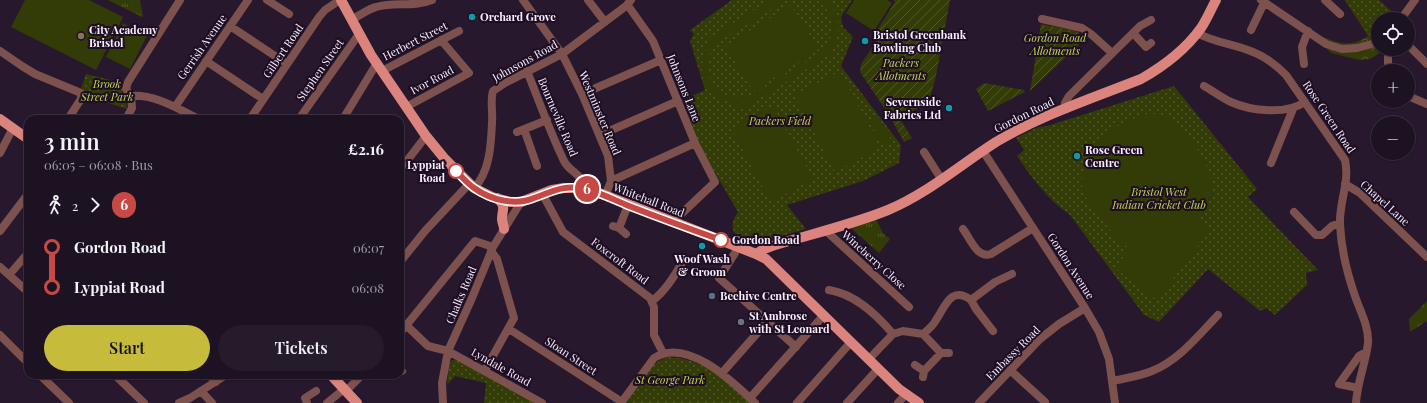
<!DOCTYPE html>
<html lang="en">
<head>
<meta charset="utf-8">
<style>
  :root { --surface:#1d1222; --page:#251b2a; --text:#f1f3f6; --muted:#a09ea5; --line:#3b3240; --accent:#c7bb3c }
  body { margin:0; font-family:"Playfair Display",serif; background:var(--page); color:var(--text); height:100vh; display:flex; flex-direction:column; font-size:15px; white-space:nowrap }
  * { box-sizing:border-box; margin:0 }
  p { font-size:13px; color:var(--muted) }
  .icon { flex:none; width:22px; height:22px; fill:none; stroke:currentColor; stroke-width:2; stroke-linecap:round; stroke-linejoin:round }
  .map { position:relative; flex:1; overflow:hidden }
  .sheet { position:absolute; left:24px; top:115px; width:380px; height:264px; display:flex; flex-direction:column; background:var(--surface); border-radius:12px; box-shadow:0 1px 3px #0004,0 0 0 1px var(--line) }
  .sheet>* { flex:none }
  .badge { padding:0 8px; border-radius:13px; font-size:14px; line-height:26px }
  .controls { position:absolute; left:1371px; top:12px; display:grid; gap:8px }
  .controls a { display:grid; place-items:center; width:44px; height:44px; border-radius:50%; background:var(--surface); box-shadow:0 1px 3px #0004,0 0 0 1px var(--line); font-size:20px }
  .map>.badge { position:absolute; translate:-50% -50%; box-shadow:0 0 0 2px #fff }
  .legs { display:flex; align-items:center; gap:6px; height:44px; padding:0 20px; font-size:13px }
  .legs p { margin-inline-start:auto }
  .head { display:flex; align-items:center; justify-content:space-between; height:68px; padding:0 20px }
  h1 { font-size:22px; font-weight:600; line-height:30px }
  .button { display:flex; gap:8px; margin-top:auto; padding:8px 20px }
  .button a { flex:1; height:46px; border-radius:24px; background:var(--accent); color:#111; font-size:16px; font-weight:600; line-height:46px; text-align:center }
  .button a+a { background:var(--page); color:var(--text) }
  ul { padding:0 20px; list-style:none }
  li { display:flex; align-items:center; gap:14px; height:40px; font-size:15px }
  li i { display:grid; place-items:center; width:6px; height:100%; margin:0 5px; background:currentColor }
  li i::after { content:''; width:10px; height:10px; margin:-5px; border:3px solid; border-radius:50%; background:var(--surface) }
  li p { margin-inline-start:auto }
  li:first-child i { background:linear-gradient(#0000 50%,currentColor 0) }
  li:last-child i { background:linear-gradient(currentColor 50%,#0000 0) }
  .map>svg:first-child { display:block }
</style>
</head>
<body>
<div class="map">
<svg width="1427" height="403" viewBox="0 0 1427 403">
  <defs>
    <pattern id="grass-tufts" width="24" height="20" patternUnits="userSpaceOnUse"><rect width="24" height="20" fill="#333b06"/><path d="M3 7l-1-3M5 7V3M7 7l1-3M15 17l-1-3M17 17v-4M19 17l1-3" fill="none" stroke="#51582b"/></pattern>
    <pattern id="forest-crowns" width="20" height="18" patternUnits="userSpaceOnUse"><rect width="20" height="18" fill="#333b06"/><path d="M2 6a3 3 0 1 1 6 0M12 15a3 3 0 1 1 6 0" fill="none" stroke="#51582b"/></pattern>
    <pattern id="park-dots" width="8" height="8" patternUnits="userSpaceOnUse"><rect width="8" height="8" fill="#333b06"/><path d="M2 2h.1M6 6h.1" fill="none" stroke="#51582b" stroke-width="1.8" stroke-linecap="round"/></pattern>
    <pattern id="garden-furrows" width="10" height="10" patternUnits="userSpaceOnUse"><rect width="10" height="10" fill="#333b06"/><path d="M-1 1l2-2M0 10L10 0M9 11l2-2" fill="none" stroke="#51582b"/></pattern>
  </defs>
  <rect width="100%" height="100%" fill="#27182d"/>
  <!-- grass -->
  <path fill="url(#grass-tufts)" d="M108 0H140L143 17H142Z
    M876 219 883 233 890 239 879 253 851 228Z
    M1427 301V321L1410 332 1409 319Z"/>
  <!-- forest -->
  <path fill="url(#forest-crowns)" d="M1345 0H1379L1398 17 1397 19H1378V49H1386L1370 59 1360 60 1331 53 1316 38 1320 36C1339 43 1350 48 1368 36Z"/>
  <!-- park -->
  <path fill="url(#park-dots)" d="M732 0H852L841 17 843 27 853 37 841 66 901 145 899 163 863 181 787 205 806 229 752 244C748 242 741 239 737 236 730 230 732 219 738 212L700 147 683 100 705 90 690 41 694 34 690 30Z
    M1345 0H1378L1395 19H1378V35L1372 40Z
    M86 74 123 83C119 93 127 99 127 109L87 96 85 91 81 88Z
    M1174 86 1257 189 1248 197 1318 270 1306 273 1307 285 1275 315 1266 308 1260 311 1208 269 1159 322 1144 315 1070 215C1048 200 1031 177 1017 156L1024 150 1016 138 1038 127 1047 126Z
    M667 357C704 358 725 379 750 403H627C638 386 647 364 667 357Z
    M452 360H458L534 403H484L486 383 455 376 447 385 449 365Z"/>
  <!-- garden -->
  <path fill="url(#garden-furrows)" d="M893 0H950L936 76 929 101 900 119 912 138 904 142 889 115 860 72 861 64 879 38 874 35 895 2Z
    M1041 24 1076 31 1086 38 1030 91Z
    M984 83 1024 90 1025 92 988 111 976 89Z"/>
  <!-- pitch -->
  <path fill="#333b06" d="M25 0H89L123 17 96 70 11 27Z
    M770 0H786C770 10 755 20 739 29 731 34 722 38 716 45 704 58 706 78 718 89 728 99 741 99 753 95L820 53C837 37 837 12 816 0H827C841 14 842 32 832 49L834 52 738 112C737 109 735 105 733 104 729 101 723 101 718 98 700 85 698 63 708 44L706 40Z
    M854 0H887L892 3 874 31 846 13Z
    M791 5 819 49 753 91 725 46Z
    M123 23 147 36 130 69 106 57Z
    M840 71 880 148 835 172 794 95Z
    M773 106 813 179 771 202 731 129Z
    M1149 113 1164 116 1179 126 1198 150 1210 173 1212 194 1203 215 1198 220 1211 229 1157 300 1115 268 1130 248C1119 244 1110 230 1103 220 1094 209 1083 198 1082 184 1079 165 1103 135 1118 126 1128 120 1139 117 1149 113Z
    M879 117 891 140 882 145 869 121Z"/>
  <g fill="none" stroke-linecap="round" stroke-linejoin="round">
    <!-- minor -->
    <path stroke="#7c514e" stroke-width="8" d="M267 0 289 14
      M523 0 562 54 582 94 608 156 611 181
      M588 0 605 22
      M1261 0 1326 44 1342 49 1357 48 1372 44 1378 39
      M1325 0 1340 14
      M626 6 629 7 653 41 695 143 715 182 679 216 676 224
      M1042 19 1082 28 1091 34 1112 53
      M1401 19 1415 0
      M351 20C359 16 368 9 376 7 395 1 412 8 432 0
      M230 26 287 64
      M1251 30 1264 3
      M1133 33 1146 47 1151 43
      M1197 33C1215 43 1235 44 1253 52 1266 57 1276 65 1286 75L1345 160C1350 182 1339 202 1340 224 1341 248 1347 273 1355 296 1360 311 1369 326 1368 343 1366 362 1357 383 1356 403
      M1408 45 1427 64
      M0 51 22 66 35 74 81 93V99L68 119
      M1388 55V71
      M206 61 263 99
      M1304 64 1302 47 1308 31
      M382 71 459 31
      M527 71C539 101 550 132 564 161 569 172 584 174 582 188
      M1204 86C1213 91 1222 98 1231 102 1251 111 1286 115 1305 102
      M582 94 661 60
      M131 96 126 89 128 82 180 0
      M131 96C155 94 178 109 199 119
      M1408 96 1427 104
      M175 107 248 0
      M406 107 469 73 441 40
      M1066 109 1065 103 1069 96 1140 26 1151 20
      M126 119 132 108 131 96
      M250 119 319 17 325 10 340 0
      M299 119 359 34
      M343 119 377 63
      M524 129 537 166
      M517 132 547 120
      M600 135 678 101
      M983 151 1085 308 1099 332 1109 359 1115 403
      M924 152 942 180
      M0 153 13 128
      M1271 163 1293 109
      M400 170 426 136
      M1345 184 1360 193 1427 257
      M474 188C490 172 491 144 492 123 493 112 490 101 493 91L505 83 562 54 626 6 631 0
      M543 195 563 232 650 298 654 307V335L663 353
      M605 196 611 181 695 143
      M1294 212 1316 235H1322L1332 226 1340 223
      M613 226 619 228 626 234
      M619 228 628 205
      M963 229C970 238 977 259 991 254L1033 228
      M825 230 909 307
      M0 231 28 194
      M737 246 735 253 719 278 796 347
      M400 262 425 231 469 184
      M0 267 28 292
      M9 275 28 253
      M829 290C855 294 876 314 893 334
      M971 300 976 309 993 331
      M652 301C666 291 676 274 684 259
      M407 326 428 346 448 351 542 403
      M509 329 622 402
      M400 333 475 241 493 247
      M923 334 941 353H949
      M0 335 28 363
      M869 359 893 334 903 331 923 334C928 330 933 326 936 320 945 307 951 285 971 300L995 282 1012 274
      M915 365 924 371
      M400 369 402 371
      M485 370 514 318 497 259 491 251
      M1010 370 1045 402
      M722 373 767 322
      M40 375 69 403
      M115 375 144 403
      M209 375 216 382
      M923 377 924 371 941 353
      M1113 381C1126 378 1140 376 1152 371 1179 360 1198 336 1218 315
      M1358 388 1339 384 1359 356 1366 352
      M201 391 212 403
      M346 391 362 375
      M750 398 824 315
      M179 403 190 398 226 375
      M307 403 305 398 316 391
      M327 403 344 389
      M443 403 442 383 448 351 472 298 493 247 521 202
      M621 403 654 358C687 337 732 381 755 403
      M797 403 851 342
      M847 403 878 369
      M898 403 906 394
      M979 403 1040 339 1059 324 1085 308"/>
    <!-- major -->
    <path stroke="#db837d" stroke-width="10" d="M341 0 371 55 426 136 444 158 474 188 492 197 510 202H521L552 190 564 188H582L594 191 756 254 766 259 899 389 919 403
      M0 119 28 139
      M497 198C507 207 502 209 502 219 502 222 504 226 504 229
      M756 254 764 249 772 246C811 234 851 225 888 210 928 193 960 165 996 142 1041 115 1093 98 1141 79 1164 66 1186 49 1201 28 1207 19 1211 9 1216 0
      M331 375 357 403"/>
  </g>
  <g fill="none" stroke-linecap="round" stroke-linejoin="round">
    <!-- line-1 casing -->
    <g stroke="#fff" stroke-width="9">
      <path id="line-1" d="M456 171C462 177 467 183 474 188 491 200 515 206 534 198 551 192 565 184 584 189 600 192 614 200 629 206 660 218 690 229 721 240"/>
    </g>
    <!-- line-1 -->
    <use href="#line-1" stroke="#c64945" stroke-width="6"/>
  </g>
  <!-- markers -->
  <g fill="#0f9aa8" stroke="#1d0e23" stroke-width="1.5">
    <circle cx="472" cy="17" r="4"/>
    <circle cx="865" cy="41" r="4"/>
    <circle cx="949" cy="108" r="4"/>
    <circle cx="1077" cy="156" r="4"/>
    <circle cx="702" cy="246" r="4"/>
  </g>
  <circle fill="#8d6e63" stroke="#1d0e23" stroke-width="1.5" cx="81" cy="36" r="4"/>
  <g fill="#fff" stroke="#c64945" stroke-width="2">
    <circle cx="456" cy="171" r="7"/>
    <circle cx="721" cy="240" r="7"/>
  </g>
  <circle fill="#5c6f8a" stroke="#1d0e23" stroke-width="1.5" cx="712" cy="296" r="4"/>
  <circle fill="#6b7280" stroke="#1d0e23" stroke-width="1.5" cx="741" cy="322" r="4"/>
  <g text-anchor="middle" stroke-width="4" stroke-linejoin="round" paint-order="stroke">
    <!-- poi labels -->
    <g font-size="11" font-weight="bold" fill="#f9effe" stroke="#1d0e23" text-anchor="start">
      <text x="480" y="21">Orchard Grove</text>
      <text x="89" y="34">City Academy<tspan x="89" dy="13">Bristol</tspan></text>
      <text x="873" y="39">Bristol Greenbank<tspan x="873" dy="13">Bowling Club</tspan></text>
      <text x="941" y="106" text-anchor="end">Severnside<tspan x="941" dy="13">Fabrics Ltd</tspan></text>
      <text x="1085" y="154">Rose Green<tspan x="1085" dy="13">Centre</tspan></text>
      <text x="702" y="263" text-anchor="middle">Woof Wash<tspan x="702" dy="13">&amp; Groom</tspan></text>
      <text x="720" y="300">Beehive Centre</text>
      <text x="749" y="320">St Ambrose<tspan x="749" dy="13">with St Leonard</tspan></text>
    </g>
    <!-- park labels -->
    <g font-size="11" font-style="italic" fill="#c4da53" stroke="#1d0e23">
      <text x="1055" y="42">Gordon Road<tspan x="1055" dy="13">Allotments</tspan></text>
      <text x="901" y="67">Packers<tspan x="901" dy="13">Allotments</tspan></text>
      <text x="107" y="88">Brook<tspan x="107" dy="13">Street Park</tspan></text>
      <text x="780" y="125">Packers Field</text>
      <text x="1159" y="196">Bristol West<tspan x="1159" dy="13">Indian Cricket Club</tspan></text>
      <text x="670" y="384">St George Park</text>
    </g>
    <!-- street labels -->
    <g font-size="11" fill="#f9effe" stroke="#1d0e23">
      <text transform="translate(415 41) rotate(-27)" y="4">Herbert Street</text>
      <text transform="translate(202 47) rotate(-55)" y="4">Gerrish Avenue</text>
      <text transform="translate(283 51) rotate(-56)" y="4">Gilbert Road</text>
      <text transform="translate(525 61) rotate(-29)" y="4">Johnsons Road</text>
      <text transform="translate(320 70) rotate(-55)" y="4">Stephen Street</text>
      <text transform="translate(432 80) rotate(-28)" y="4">Ivor Road</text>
      <text transform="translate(684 88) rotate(68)" y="4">Johnsons Lane</text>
      <text transform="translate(600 113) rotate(67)" y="4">Westminster Road</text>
      <text transform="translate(1024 115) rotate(-26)" y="4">Gordon Road</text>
      <text transform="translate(558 117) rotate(67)" y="4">Bourneville Road</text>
      <text transform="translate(1329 117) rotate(56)" y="4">Rose Green Road</text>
      <text transform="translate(649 200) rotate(21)" y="4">Whitehall Road</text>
      <text transform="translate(1385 203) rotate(42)" y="4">Chapel Lane</text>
      <text transform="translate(874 260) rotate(42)" y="4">Wineberry Close</text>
      <text transform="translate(620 261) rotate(37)" y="4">Foxcroft Road</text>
      <text transform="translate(1071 266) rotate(57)" y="4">Gordon Avenue</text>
      <text transform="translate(461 295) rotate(-67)" y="4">Chalks Road</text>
      <text transform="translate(1013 353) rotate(-45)" y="4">Embassy Road</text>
      <text transform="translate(571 356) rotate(33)" y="4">Sloan Street</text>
      <text transform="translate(501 367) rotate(29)" y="4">Lyndale Road</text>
    </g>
    <!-- stop labels -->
    <g font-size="11" font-weight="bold" fill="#f9effe" stroke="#1d0e23" text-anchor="end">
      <text x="445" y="169">Lyppiat<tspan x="445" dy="13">Road</tspan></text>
      <text x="732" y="244" text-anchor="start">Gordon Road</text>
    </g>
  </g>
</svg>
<div class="controls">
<a><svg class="icon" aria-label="locate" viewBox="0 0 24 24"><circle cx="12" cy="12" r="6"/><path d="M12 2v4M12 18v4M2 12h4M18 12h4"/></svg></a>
<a>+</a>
<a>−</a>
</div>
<b class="badge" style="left:587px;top:189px;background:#c64945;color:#fff">6</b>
<section class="sheet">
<div class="head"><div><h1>3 min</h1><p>06:05 – 06:08 · Bus</p></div><b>£2.16</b></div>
<div class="legs"><svg class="icon" aria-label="walk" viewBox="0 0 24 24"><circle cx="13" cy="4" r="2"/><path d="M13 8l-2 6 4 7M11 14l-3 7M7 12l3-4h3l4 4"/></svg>2<svg class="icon" aria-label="forward" viewBox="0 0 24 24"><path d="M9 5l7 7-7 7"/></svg><b class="badge" style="background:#c64945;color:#fff">6</b></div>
<ul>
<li><i style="color:#c64945"></i><b>Gordon Road</b><p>06:07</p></li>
<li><i style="color:#c64945"></i><b>Lyppiat Road</b><p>06:08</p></li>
</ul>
<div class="button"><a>Start</a><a>Tickets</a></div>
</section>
</div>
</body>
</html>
